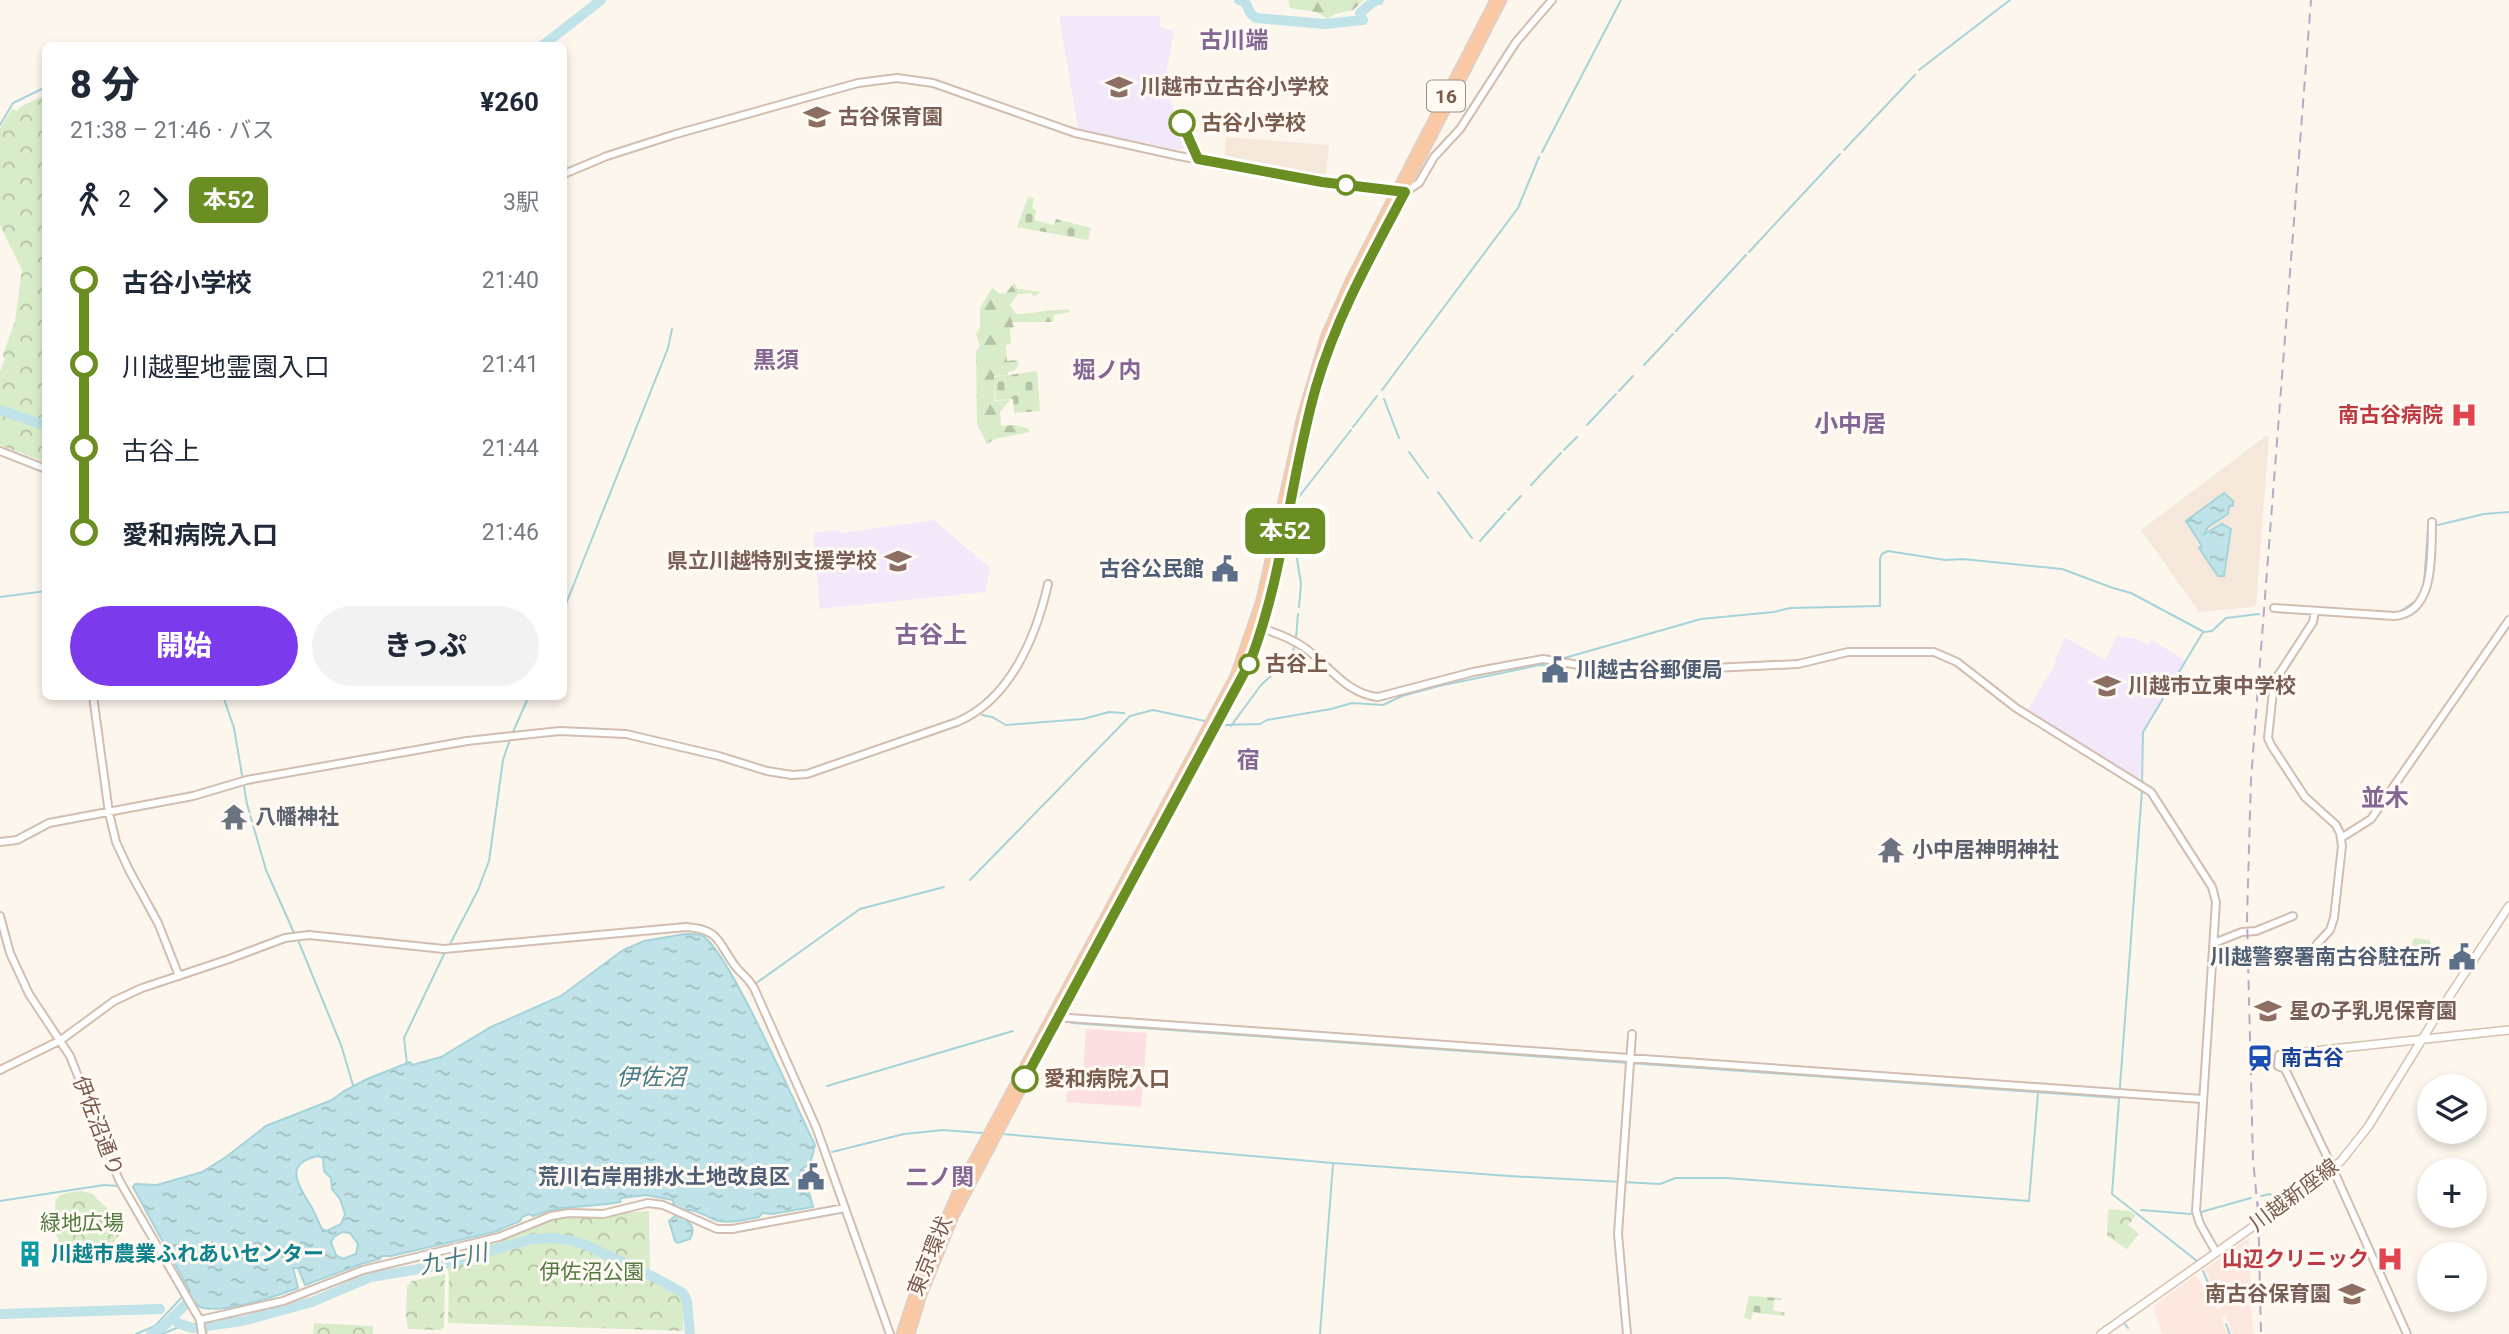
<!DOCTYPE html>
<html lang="ja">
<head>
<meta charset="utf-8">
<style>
  :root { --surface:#fff; --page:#f2f2f3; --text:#1f2937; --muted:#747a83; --accent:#7c3aed }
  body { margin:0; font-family:Roboto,"Noto Sans JP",sans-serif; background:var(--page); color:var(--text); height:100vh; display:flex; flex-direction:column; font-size:26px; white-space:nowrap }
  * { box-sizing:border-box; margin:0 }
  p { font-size:23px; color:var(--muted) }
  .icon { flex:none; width:38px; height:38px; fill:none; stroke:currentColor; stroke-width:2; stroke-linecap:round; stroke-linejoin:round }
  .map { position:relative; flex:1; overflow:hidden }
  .drawer { position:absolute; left:42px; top:42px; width:525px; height:658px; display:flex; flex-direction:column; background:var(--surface); border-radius:10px; box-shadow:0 4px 10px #0003 }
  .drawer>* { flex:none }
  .badge { padding:0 14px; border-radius:10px; font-size:24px; line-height:46px }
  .controls { position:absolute; left:2417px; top:1074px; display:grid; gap:14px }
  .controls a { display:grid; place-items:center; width:70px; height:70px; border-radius:50%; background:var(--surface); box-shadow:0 4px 10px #0003; font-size:35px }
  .map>.badge { position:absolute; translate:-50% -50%; box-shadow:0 0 0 4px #fff }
  .legs { display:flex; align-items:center; gap:10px; height:77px; padding:0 28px; font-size:23px }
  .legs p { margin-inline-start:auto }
  .head { display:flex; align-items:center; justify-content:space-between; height:119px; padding:0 28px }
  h1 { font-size:38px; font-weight:800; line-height:52px }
  .action { display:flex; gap:14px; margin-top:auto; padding:14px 28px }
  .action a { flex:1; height:80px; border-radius:42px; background:var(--accent); color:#fff; font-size:28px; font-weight:800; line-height:80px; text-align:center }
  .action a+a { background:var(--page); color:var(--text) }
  ul { padding:0 28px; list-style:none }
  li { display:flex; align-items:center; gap:24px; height:84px; font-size:26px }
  li i { display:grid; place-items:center; width:10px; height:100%; margin:0 9px; background:currentColor }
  li i::after { content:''; width:18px; height:18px; margin:-9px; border:5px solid; border-radius:50%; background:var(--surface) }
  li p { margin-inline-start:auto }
  li:first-child i { background:linear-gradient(#0000 50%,currentColor 0) }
  li:last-child i { background:linear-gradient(currentColor 50%,#0000 0) }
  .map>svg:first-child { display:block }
</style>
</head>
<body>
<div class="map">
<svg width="2509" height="1334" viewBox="0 0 2509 1334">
  <defs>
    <pattern id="forest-firs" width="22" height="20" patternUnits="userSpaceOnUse" patternTransform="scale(1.75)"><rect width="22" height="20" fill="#d8ecc9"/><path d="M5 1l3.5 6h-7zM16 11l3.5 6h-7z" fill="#b4c2a5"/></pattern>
    <pattern id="cemetery-stones" width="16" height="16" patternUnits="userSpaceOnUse" patternTransform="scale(1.75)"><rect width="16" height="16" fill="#d8ecc9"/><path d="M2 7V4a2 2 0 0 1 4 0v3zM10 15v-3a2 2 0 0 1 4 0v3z" fill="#b4c2a5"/></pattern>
    <pattern id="park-crowns" width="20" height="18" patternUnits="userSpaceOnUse" patternTransform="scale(1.75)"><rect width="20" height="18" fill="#d8ecc9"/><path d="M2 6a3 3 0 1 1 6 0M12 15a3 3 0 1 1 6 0" fill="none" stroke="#b4c2a5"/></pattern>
    <pattern id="water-ripples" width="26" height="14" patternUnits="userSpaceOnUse" patternTransform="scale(1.75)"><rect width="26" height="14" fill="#bfe3e8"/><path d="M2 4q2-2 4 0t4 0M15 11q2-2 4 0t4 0" fill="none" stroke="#a0bbbe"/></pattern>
  </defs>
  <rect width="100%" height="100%" fill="#fdf6ec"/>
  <!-- residential -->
  <path fill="#f5e8da" d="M1226 137 1329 145 1326 176 1224 158Z
    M2266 436 2269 437 2256 605 2253 607 2199 612 2141 530Z"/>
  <!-- commercial -->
  <path fill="#fde8e0" d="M2249 1237 2253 1334H2233L2225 1315 2221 1317 2228 1334H2162L2153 1306 2196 1275 2217 1309 2222 1308 2205 1269Z"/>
  <!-- education -->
  <path fill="#f3e8fa" d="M1059 16H1161L1159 27 1174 31 1166 75 1168 93 1186 148 1179 150 1078 129Z
    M934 520 990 568 985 592 820 609 813 533 838 530 841 533Z
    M2117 636 2136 639 2148 645 2152 640 2186 661 2144 733 2140 778 2138 779 2029 714 2028 709 2056 663 2054 662 2065 637 2105 660Z"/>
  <!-- medical -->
  <path fill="#fbdfe3" d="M1086 1029 1147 1033 1141 1107 1066 1102 1068 1085H1082Z"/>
  <!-- forest -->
  <path fill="url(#forest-firs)" d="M1288 0H1364L1353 10 1335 14 1328 19 1316 12 1290 8Z
    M1014 283 1018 289 1041 292 1033 297 1032 293 1018 294 1010 305 1016 314C1034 314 1051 309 1069 310L1070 312 1054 315 1053 322H1012L1014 327 1010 329 1011 344 1006 345 1007 361 1017 360 1019 364 1014 371 1008 372V375L994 376 995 401 1010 400 1000 412 1001 426 1015 425 1029 429V432L995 439 987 444 977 424 976 352 980 345 976 334 980 328V308L992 288 1000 294 1006 293Z"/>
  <!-- cemetery -->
  <path fill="url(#cemetery-stones)" d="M1028 197 1034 198 1032 208 1036 210 1034 220 1054 225 1056 219 1091 228 1088 240 1017 227Z
    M1037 371 1040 411 1014 413 1013 399 996 400 994 377Z
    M1749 1296 1782 1298V1300H1774L1773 1310 1785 1313 1784 1316 1753 1312 1751 1320 1744 1318Z"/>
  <!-- park -->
  <path fill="url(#park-crowns)" d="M45 95V462L0 445V371L5 359 3 355 15 321 22 270 0 225V128L12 109 17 111 20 107Z
    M2414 938 2429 940 2431 943 2424 968 2409 966 2410 949Z
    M81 1191C85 1193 89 1192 93 1194 95 1195 95 1198 97 1199 109 1209 117 1216 120 1234 105 1258 83 1250 59 1247L58 1238 51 1227C63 1207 41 1194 81 1191Z
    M2108 1209 2129 1211 2136 1215 2128 1225 2139 1234 2127 1249 2107 1236Z
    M649 1211 650 1276 673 1289 684 1299 683 1331 448 1323 449 1276 444 1254 493 1242 549 1219Z
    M445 1274 444 1327 440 1330 408 1329 406 1315 407 1287 412 1281Z
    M314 1323 373 1326V1334H313Z"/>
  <!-- water -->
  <path fill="url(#water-ripples)" stroke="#a5d3da" stroke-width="2" fill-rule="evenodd" d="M2224 493 2233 501V506H2229L2228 514 2208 527 2204 534 2222 524 2231 529 2224 576H2218L2199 548 2202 546 2186 521Z
    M685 934C689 934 697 934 701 935 727 946 798 1111 815 1145L810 1164 803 1168 813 1207 772 1214 762 1213 759 1217C747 1219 732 1224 719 1221 708 1219 699 1209 687 1210V1221C694 1227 694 1230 690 1239L678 1243 675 1241 669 1221 675 1216 673 1200 646 1195 621 1198 620 1202C590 1208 562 1204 533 1216L529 1214 522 1217 520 1221 494 1232 391 1256H382L380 1259 361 1264 305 1285 298 1268H293L298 1288C277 1296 217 1316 198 1306L133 1187 135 1184 157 1185 202 1172 226 1157 266 1126 332 1100 344 1091 367 1079 410 1062 412 1065 441 1057 491 1027 561 996 623 950 644 941ZM318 1156 323 1158 324 1171 331 1178 332 1189 340 1199 345 1214 341 1224 327 1231 322 1229C318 1222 316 1215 312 1208 300 1187 281 1164 318 1156ZM342 1232 350 1233 358 1244 356 1254 343 1259 336 1255 331 1242 334 1237Z"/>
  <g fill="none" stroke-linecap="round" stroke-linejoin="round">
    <!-- stream -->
    <path stroke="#a5d3da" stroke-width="2" d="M1919 70 2010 0
      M0 125 13 103 46 87
      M1844 150 1915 75
      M1542 152 1621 0
      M1749 252 1840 154
      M1676 331 1746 255
      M1644 365 1673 334
      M1382 390 1518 208 1539 157
      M1619 391 1633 376
      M1384 399 1399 438
      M1587 425 1616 394
      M1353 427 1377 396
      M1564 450 1577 437
      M1409 452 1428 478
      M1531 485 1561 453
      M1438 492 1472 538
      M1298 498 1351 430
      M1508 510 1521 496
      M2438 525 2484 514 2509 512
      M1292 529 1294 540
      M1480 541 1505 513
      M1295 546 1301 584 1299 607
      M2424 583 2428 529
      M0 597 46 591
      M2289 606 2347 610
      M564 609 668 348 672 329
      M2401 611 2417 600
      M1296 638 1298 614
      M1561 659 1701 619 1774 612 1790 608 1880 606V559L1882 554 1888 551 1945 560 1963 559 2062 569 2113 588 2131 593 2204 632 2212 631 2226 618 2259 614
      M223 696 234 728 247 804 266 870 295 935
      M982 715 992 717 1006 725 1083 719 1109 712 1124 713
      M1221 725 1260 724 1267 720 1331 709 1352 703 1383 705 1402 696 1439 686 1540 665 1556 666 1558 663
      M1231 726 1261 685 1288 660 1295 646
      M512 734 529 696
      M2142 785 2143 732 2203 632
      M2142 790 2112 1194 2197 1261
      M970 880 1130 716 1153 710 1205 721
      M298 940 341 1045 353 1085
      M449 946 478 890 489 861 503 760 510 739
      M755 984 860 909 944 887
      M1072 1023 2118 1098
      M407 1064 404 1038 446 950
      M827 1086 1013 1031
      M1003 1134 1333 1163 1509 1176 1660 1184 1676 1178H1726L2029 1201 2038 1093
      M832 1152 904 1134 943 1130 982 1133
      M2261 1196 2270 1194 2280 1202
      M0 1201 104 1185 120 1186
      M2141 1210 2191 1214
      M2201 1212 2251 1198
      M2203 1271 2217 1303
      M2125 1324 2128 1328
      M2226 1324 2230 1334
      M136 1334 155 1326 183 1296
      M162 1334 179 1327 192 1328
      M206 1334 208 1326
      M1320 1334 1333 1164"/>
    <!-- river -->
    <path stroke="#bfe3e8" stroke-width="10" d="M1239 0 1245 2 1251 14 1256 18 1325 24 1363 20 1360 13 1374 1 1379 0
      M542 46 601 0
      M0 410 46 426
      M0 1314 160 1309
      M178 1323 192 1328 242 1321 312 1302 371 1277 437 1266 532 1239 553 1238 569 1240 586 1245 656 1278 683 1293 687 1301 690 1334
      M151 1334 164 1326 200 1290"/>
    <!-- tertiary casing -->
    <g stroke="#d1beb0" stroke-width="10">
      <path id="tertiary" d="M564 174 607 156 676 134 858 83 897 78 933 83 1075 133 1179 156 1322 182 1405 192 1419 183 1434 157 1460 129 1516 42 1552 0
        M0 451 46 469
        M2274 608 2394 616C2436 613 2431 553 2432 522
        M2315 611 2313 622 2274 682 2268 738 2271 745 2305 797 2336 825 2340 833 2342 846 2334 918 2330 930 2317 944
        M1254 626C1272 631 1289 637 1305 648 1329 665 1346 694 1378 697L1473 672 1543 659 1609 670 1652 671 1798 664 1848 652H1934L1957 662 2016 708 2151 792 2212 887 2216 902 2196 1211 2200 1224 2216 1252
        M93 696 109 813 116 842 129 870 158 923 179 976
        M2341 838 2371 819 2509 620
        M0 842 17 840 49 823 193 796 247 780 467 741 560 731 626 734 719 756 767 771 792 775 807 774 957 722C1010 700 1036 637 1048 584
        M0 916 10 953 29 994 70 1056 119 1180 200 1320 202 1334
        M2214 943 2242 932 2256 931 2293 916
        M1055 1017 2202 1099
        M2279 1055 2278 1066 2285 1069 2333 1169 2407 1334
        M2285 1069 2288 1059 2295 1053
        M0 1070 61 1040 114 1001 142 988 229 959 285 938 309 935 444 949 686 927C721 929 718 944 736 967 743 976 747 976 754 988L816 1127 890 1334
        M200 1320 283 1301 363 1270 499 1237 551 1216 569 1213 603 1214 648 1203 663 1205 717 1229H732L845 1208
        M1627 1334 1618 1234 1632 1034"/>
    </g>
    <!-- secondary casing -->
    <g stroke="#d6c0b0" stroke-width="10">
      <path id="secondary" d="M2295 1053 2509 1030
        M2101 1334 2285 1204 2341 1161 2368 1127 2439 1012 2509 906"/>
    </g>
    <!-- trunk casing -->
    <g stroke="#dad1cd" stroke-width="11">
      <path id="trunk" d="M1141 864 1231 700 1263 629 1277 575 1317 386 1333 336 1350 296 1502 0
        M901 1334 918 1283 959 1188 1235 676 1261 600 1302 416 1326 335 1351 279 1495 0
        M910 1334 922 1295 954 1216 1128 888"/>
    </g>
    <!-- tertiary -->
    <use href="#tertiary" stroke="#fff" stroke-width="6"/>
    <!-- secondary -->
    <use href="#secondary" stroke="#fff" stroke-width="7"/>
    <!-- trunk -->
    <use href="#trunk" stroke="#f9c8a4" stroke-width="8"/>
    <!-- rail -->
    <path stroke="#b9a8c9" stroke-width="2" stroke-dasharray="10 7" stroke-linecap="butt" d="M2258 1203 2261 1334
      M2258 1211 2253 1160 2247 918 2251 779 2311 0"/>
  </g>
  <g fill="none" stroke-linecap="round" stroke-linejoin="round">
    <!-- line-1 casing -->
    <g stroke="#fff" stroke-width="16">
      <path id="line-1" d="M1025 1079 1250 662C1284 574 1290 478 1316 387 1336 318 1371 256 1405 192L1322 182 1198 159 1182 123"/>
    </g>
    <!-- line-1 -->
    <use href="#line-1" stroke="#6b8e23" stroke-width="10"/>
  </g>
  <!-- icons -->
  <defs>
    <g id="school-bare" transform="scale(2.1)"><path d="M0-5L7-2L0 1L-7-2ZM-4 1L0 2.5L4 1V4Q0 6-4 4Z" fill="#8d6e63" stroke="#fffaf3" stroke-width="2.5" paint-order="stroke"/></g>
    <g id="hospital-bare" transform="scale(2.1)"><path d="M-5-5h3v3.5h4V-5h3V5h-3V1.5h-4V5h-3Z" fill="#e0444e" stroke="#fffaf3" stroke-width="2.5" paint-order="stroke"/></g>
    <g id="civic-bare" transform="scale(2.1)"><path d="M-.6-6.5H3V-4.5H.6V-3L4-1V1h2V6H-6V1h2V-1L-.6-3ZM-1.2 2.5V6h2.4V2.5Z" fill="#5c6f8a" stroke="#fffaf3" stroke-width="2.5" paint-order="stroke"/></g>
    <g id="temple-bare" transform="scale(2.1)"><path d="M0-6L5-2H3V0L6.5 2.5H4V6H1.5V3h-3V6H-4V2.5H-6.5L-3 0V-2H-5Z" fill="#6b7280" stroke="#fffaf3" stroke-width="2.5" paint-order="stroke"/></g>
    <g id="station-bare" transform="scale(2.1)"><path d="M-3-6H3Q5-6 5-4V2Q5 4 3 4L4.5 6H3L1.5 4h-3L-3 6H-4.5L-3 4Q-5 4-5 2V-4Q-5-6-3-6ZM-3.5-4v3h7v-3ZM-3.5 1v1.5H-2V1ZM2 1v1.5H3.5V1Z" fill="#1a4fb4" stroke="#fffaf3" stroke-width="2.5" paint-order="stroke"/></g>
    <g id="building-bare" transform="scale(2.1)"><path d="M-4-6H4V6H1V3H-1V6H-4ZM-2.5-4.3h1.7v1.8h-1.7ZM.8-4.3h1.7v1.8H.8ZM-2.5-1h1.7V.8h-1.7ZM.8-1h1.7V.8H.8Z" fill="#0f9aa8" stroke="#fffaf3" stroke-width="2.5" paint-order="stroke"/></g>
  </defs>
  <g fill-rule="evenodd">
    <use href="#school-bare" x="1119" y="87"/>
    <use href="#school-bare" x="817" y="117"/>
    <use href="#hospital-bare" x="2464" y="415"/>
    <use href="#school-bare" x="898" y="561"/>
    <use href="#civic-bare" x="1225" y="569"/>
    <use href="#civic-bare" x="1555" y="670"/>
    <use href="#school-bare" x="2107" y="686"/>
    <use href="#temple-bare" x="234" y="817"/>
    <use href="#temple-bare" x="1891" y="850"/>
    <use href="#civic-bare" x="2462" y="957"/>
    <use href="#school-bare" x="2268" y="1011"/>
    <use href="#station-bare" x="2260" y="1058"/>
    <use href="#civic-bare" x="811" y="1177"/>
    <use href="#building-bare" x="30" y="1254"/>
    <use href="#hospital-bare" x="2390" y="1259"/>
    <use href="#school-bare" x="2352" y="1294"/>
  </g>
  <!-- markers -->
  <g fill="#fff" stroke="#6b8e23" stroke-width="3.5">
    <circle cx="1182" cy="123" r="12"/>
    <circle cx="1346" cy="185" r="9"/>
    <circle cx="1249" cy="664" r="9"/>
    <circle cx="1025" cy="1079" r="12"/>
  </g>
  <g text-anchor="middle" stroke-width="6" stroke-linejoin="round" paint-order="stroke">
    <!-- shield labels -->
    <rect fill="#fffaf3" stroke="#a28b7f" stroke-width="2" x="1427" y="80.5" width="38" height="31" rx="5"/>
    <g font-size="19" font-weight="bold" fill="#7a5c4d">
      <text x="1446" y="103">16</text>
    </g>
    <!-- education labels -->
    <g font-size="21" font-weight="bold" fill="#785e54" stroke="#fffaf3" text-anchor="start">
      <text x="1140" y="94">川越市立古谷小学校</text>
      <text x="838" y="124">古谷保育園</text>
      <text x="877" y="568" text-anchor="end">県立川越特別支援学校</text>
      <text x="2128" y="693">川越市立東中学校</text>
      <text x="2289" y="1018">星の子乳児保育園</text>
      <text x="2331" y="1301" text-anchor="end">南古谷保育園</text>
    </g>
    <!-- stop labels -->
    <g font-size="21" font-weight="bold" fill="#7a5c4d" stroke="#fffaf3" text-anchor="start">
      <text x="1201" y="130">古谷小学校</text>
      <text x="1265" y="671">古谷上</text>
      <text x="1044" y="1086">愛和病院入口</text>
    </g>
    <!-- health labels -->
    <g font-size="21" font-weight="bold" fill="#be3a42" stroke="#fffaf3" text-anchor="end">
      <text x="2443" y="422">南古谷病院</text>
      <text x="2369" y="1266">山辺クリニック</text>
    </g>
    <!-- service labels -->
    <g font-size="21" font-weight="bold" fill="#4e5e75" stroke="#fffaf3" text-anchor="end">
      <text x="1204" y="576">古谷公民館</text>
      <text x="1576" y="677" text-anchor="start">川越古谷郵便局</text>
      <text x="2441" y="964">川越警察署南古谷駐在所</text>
      <text x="790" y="1184">荒川右岸用排水土地改良区</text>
    </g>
    <!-- worship labels -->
    <g font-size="21" font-weight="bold" fill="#5b616d" stroke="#fffaf3" text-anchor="start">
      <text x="255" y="824">八幡神社</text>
      <text x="1912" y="857">小中居神明神社</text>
    </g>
    <!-- transit labels -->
    <g font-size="21" font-weight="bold" fill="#164399" stroke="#fffaf3" text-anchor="start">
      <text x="2281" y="1065">南古谷</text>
    </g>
    <!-- street labels -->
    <g font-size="21" fill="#7a5c4d" stroke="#fffaf3">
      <text transform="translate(98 1126) rotate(69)" y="7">伊佐沼通り</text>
      <text transform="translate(2294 1195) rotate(-37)" y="7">川越新座線</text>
      <text transform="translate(930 1256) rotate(-68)" y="7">東京環状</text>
    </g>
    <!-- park labels -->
    <g font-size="21" fill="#537a41" stroke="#fffaf3">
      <text x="82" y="1230">緑地広場</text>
      <text x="592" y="1279">伊佐沼公園</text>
    </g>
    <!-- culture labels -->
    <g font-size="21" font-weight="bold" fill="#0d838f" stroke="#fffaf3" text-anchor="start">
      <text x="51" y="1261">川越市農業ふれあいセンター</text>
    </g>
    <!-- neighbourhood labels -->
    <g font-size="23" font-weight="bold" fill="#846695" stroke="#fffaf3">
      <text x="1234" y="48">古川端</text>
      <text x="776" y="368">黒須</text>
      <text x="1107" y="378">堀ノ内</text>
      <text x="1248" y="768">宿</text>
      <text x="940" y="1185">二ノ関</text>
    </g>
    <!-- water labels -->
    <g font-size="23" font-style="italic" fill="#437c86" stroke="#fffaf3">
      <text x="651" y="1085">伊佐沼</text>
      <text transform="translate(453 1259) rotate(-12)" y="8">九十川</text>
    </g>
    <!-- quarter labels -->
    <g font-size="24" font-weight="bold" fill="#846695" stroke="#fffaf3">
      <text x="1850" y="432">小中居</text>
      <text x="931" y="643">古谷上</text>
      <text x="2385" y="806">並木</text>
    </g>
  </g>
</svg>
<div class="controls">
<a><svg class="icon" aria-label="layers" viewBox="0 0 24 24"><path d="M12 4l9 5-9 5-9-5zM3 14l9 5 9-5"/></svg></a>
<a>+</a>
<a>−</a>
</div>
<b class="badge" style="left:1285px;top:531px;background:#6b8e23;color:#fff">本52</b>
<section class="drawer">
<div class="head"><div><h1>8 分</h1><p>21:38 – 21:46 · バス</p></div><b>¥260</b></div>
<div class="legs"><svg class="icon" aria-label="walk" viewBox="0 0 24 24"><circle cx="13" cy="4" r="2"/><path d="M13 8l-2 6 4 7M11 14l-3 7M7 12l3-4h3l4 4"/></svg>2<svg class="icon" aria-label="forward" viewBox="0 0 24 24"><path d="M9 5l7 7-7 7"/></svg><b class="badge" style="background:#6b8e23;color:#fff">本52</b><p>3駅</p></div>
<ul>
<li><i style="color:#6b8e23"></i><b>古谷小学校</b><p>21:40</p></li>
<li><i style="color:#6b8e23"></i><span>川越聖地霊園入口</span><p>21:41</p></li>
<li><i style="color:#6b8e23"></i><span>古谷上</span><p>21:44</p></li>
<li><i style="color:#6b8e23"></i><b>愛和病院入口</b><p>21:46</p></li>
</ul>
<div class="action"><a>開始</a><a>きっぷ</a></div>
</section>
</div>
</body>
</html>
